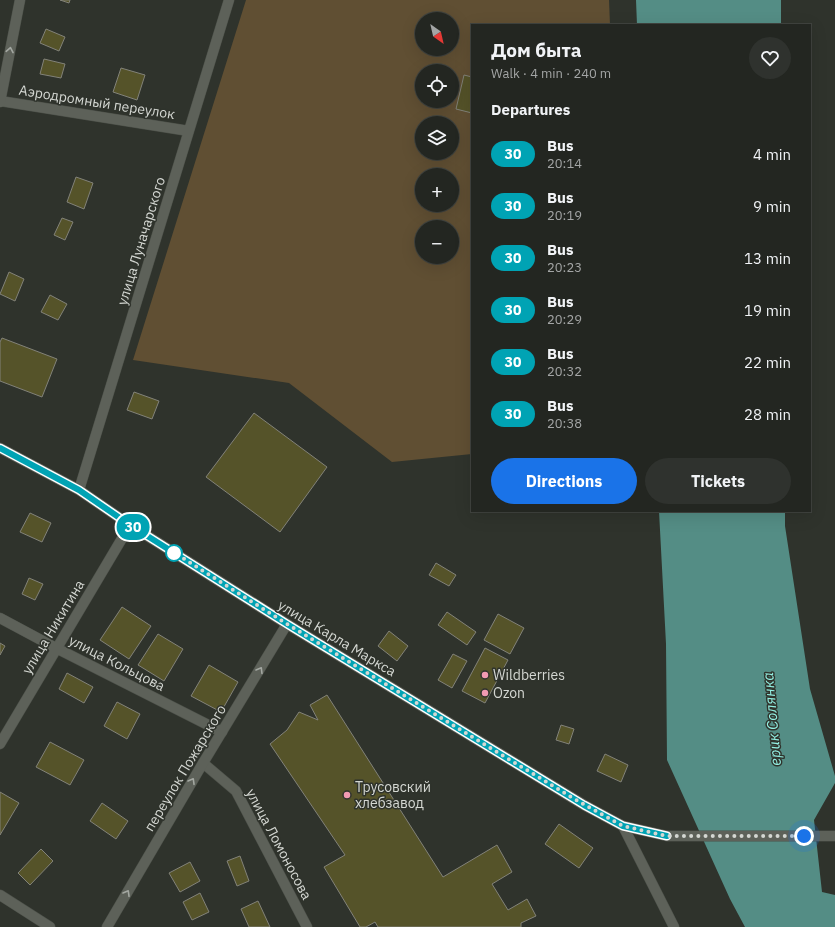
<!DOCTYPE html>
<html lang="en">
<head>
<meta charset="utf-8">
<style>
  :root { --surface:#232621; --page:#2f322e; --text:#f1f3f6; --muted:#a3a5a5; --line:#40433f; --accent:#1a73e8 }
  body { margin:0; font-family:"IBM Plex Sans",sans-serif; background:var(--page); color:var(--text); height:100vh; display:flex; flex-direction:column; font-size:15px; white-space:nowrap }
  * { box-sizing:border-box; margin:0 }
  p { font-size:13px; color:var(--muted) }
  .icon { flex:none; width:22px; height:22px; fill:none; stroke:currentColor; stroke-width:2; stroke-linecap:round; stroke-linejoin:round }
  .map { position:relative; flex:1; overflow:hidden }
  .panel { position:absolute; left:471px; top:24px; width:340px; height:488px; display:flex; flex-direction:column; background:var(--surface); border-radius:0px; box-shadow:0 4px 16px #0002,0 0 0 1px var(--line) }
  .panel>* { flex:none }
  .badge { padding:0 8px; border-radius:13px; font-size:14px; line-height:26px }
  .needle { width:26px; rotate:146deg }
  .controls { position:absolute; left:415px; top:12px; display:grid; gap:8px }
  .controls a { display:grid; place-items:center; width:44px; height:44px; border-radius:50%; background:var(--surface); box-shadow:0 4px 16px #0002,0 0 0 1px var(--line); font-size:20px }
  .you { position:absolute; width:20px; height:20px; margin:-10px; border:3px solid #fff; border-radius:50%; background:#1a73e8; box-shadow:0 0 0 6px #1a73e833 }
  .map>.badge { position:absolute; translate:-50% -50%; box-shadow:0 0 0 2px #fff }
  h2 { padding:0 20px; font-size:15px; line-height:36px }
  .round { display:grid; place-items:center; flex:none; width:42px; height:42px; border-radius:21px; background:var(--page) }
  .overview { display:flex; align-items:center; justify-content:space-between; height:68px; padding:0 20px }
  h1 { font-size:19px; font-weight:700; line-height:30px }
  .primary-button { display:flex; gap:8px; margin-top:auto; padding:8px 20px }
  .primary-button a { flex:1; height:46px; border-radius:24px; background:var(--accent); color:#fff; font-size:16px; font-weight:700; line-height:46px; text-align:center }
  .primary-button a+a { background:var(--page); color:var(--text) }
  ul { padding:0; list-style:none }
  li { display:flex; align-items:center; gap:12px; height:52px; padding:0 20px }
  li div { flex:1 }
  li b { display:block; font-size:15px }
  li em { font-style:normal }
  li .badge { min-width:44px; font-weight:700; text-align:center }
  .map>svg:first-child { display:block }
</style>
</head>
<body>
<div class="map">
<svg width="835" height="927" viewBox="0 0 835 927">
  <rect width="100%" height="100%" fill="#2f332c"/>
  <!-- green -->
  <path fill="#604f33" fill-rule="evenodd" d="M246 0H609L610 25H472V454L392 462 289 383 133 360ZM422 19H452V49H422ZM422 71H452V101H422ZM422 123H452V153H422ZM422 175H452V205H422ZM422 227H452V257H422Z"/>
  <!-- water -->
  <path fill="#548d85" d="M636 0H781V25H637Z
    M659 511H785V526L810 689 835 776V783L814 820 822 892 835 895V927H745L730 899 667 760 666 644Z"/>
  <!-- building -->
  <path fill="#555329" stroke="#828279" d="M60 0H70L69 3Z
    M46 29 65 37 59 51 40 43Z
    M44 59 65 64 61 78 40 74Z
    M121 68 145 75 137 100 113 92Z
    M464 75 472 77V113L456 109Z
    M76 177 93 183 84 209 67 202Z
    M62 218 73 222 65 240 54 235Z
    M9 272 24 279 15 301 0 294Z
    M50 295 67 304 58 320 41 312Z
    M2 338 57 359 42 397 0 381V342Z
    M134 392 159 401 152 419 127 410Z
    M254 413 327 467 280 532 206 477Z
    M30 513 51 523 42 542 20 532Z
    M436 563 456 575 449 586 429 575Z
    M29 578 43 584 35 600 22 594Z
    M122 607 151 626 129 659 100 640Z
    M447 612 476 632 467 645 438 625Z
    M498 614 524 628 510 654 484 640Z
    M389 631 408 646 397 661 378 646Z
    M158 634 183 649 164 681 138 665Z
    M0 643 5 646 0 655Z
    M485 648 508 660 485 703 462 691Z
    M453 654 467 661 452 688 438 680Z
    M209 665 238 682 221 712 191 696Z
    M67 673 93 687 84 703 59 689Z
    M327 695 443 877 497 845 512 872 492 884 508 910 527 899 536 916 521 923V927H378L375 922 366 927H360L324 867 345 855 270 744 287 730 299 712 318 720 310 705Z
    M117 702 140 714 127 739 104 726Z
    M561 725 574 729 569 744 556 740Z
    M50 742 84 760 70 785 36 767Z
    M605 754 628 765 621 782 597 771Z
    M0 792 19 803 0 835Z
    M102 803 128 821 116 839 90 821Z
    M559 824 593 848 579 868 545 844Z
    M41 849 53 861 30 885 18 873Z
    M240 856 249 881 237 886 227 861Z
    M190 862 200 881 180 892 169 873Z
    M200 893 209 912 192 920 183 902Z
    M258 901 270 927H249L241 909Z"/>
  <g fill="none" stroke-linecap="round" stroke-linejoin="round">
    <!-- minor casing -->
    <g stroke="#4c5049" stroke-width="11">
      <path id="minor" d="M0 101 189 131
        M79 490 229 0
        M0 618 56 648 222 732
        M0 744 130 525
        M203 763 236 791 307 927
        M623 826 674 927
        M0 895 50 927"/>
    </g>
    <!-- tertiary casing -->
    <g stroke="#4c5049" stroke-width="11">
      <path id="tertiary" d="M287 624 584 805 623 826 667 836H835"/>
    </g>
    <!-- secondary casing -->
    <g stroke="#4c5049" stroke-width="11">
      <path id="secondary" d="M0 102 20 0
        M0 448 79 490 130 525 287 624 203 763 107 927"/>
    </g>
    <!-- minor -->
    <use href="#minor" stroke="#5d6159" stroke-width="10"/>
    <!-- tertiary -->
    <use href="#tertiary" stroke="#5d6159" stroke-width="10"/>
    <!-- secondary -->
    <use href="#secondary" stroke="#5d6159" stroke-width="10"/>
  </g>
  <!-- one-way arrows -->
  <defs><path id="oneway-chevron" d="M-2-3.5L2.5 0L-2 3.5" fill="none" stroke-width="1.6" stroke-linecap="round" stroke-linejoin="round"/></defs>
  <g stroke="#a4a8a2">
    <use href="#oneway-chevron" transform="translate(10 50) rotate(-79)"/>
    <use href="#oneway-chevron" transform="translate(260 670) rotate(-59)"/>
    <use href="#oneway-chevron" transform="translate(192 781) rotate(-60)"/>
    <use href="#oneway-chevron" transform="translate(127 893) rotate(-60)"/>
  </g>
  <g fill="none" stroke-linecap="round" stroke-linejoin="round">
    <!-- line casing -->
    <g stroke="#fff" stroke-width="9">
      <path id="line" d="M0 448 79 490 130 525 287 624 584 805 623 826 667 836"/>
    </g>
    <!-- line -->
    <use href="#line" stroke="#00a3b4" stroke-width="6"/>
    <!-- walk -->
    <path stroke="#d4d7d2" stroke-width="4" stroke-dasharray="0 7.2" d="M174 553 170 550 287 624 571 797 623 826 667 836H804"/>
  </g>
  <!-- markers -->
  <circle fill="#fff" stroke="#00a3b4" stroke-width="2" cx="174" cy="553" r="8"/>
  <g fill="#f19ab2" stroke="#2f332c" stroke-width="1.5">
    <circle cx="485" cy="675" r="4"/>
    <circle cx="485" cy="693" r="4"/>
    <circle cx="347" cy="795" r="4"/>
  </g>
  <g text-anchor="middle" stroke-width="3" stroke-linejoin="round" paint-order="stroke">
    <!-- street labels -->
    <g font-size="14" fill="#d4d7d2" stroke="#2f332c">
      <text transform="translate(97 102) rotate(9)" y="5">Аэродромный переулок</text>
      <text transform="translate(141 241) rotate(-73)" y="5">улица Луначарского</text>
      <text transform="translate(53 627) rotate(-59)" y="5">улица Никитина</text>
      <text transform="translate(337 638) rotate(31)" y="5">улица Карла Маркса</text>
      <text transform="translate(117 663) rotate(27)" y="5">улица Кольцова</text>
      <text transform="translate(185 768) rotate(-59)" y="5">переулок Пожарского</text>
      <text transform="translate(279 844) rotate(62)" y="5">улица Ломоносова</text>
    </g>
    <!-- poi labels -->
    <g font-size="14" fill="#d4d7d2" stroke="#2f332c" text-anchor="start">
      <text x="493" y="680">Wildberries</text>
      <text x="493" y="698">Ozon</text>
      <text x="355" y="792">Трусовский<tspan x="355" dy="16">хлебзавод</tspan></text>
    </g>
    <!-- water labels -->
    <g font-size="15" font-style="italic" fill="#94f1e4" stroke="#2f332c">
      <text transform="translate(772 719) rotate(-95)" y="5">ерик Солянка</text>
    </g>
  </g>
</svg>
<div class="controls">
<a><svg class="needle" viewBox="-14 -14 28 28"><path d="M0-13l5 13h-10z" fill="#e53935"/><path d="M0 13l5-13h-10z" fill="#a3a5a5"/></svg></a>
<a><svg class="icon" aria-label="locate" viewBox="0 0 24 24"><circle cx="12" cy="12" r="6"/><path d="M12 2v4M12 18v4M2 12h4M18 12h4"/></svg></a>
<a><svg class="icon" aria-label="layers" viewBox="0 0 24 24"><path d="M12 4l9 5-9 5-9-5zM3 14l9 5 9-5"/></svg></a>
<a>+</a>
<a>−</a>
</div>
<div class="you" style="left:804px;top:836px"></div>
<b class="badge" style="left:133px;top:527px;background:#00a3b4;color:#fff">30</b>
<section class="panel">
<div class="overview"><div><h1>Дом быта</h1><p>Walk · 4 min · 240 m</p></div><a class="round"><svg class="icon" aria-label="heart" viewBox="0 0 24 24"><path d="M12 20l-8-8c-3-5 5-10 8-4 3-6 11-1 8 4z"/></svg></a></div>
<h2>Departures</h2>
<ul>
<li><span class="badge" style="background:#00a3b4;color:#fff">30</span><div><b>Bus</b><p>20:14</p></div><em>4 min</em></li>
<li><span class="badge" style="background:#00a3b4;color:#fff">30</span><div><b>Bus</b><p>20:19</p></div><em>9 min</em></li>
<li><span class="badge" style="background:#00a3b4;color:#fff">30</span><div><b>Bus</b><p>20:23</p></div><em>13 min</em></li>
<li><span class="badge" style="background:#00a3b4;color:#fff">30</span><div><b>Bus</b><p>20:29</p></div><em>19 min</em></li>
<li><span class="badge" style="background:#00a3b4;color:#fff">30</span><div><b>Bus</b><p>20:32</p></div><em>22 min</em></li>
<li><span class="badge" style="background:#00a3b4;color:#fff">30</span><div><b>Bus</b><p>20:38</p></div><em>28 min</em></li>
</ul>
<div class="primary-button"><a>Directions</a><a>Tickets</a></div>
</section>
</div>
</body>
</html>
